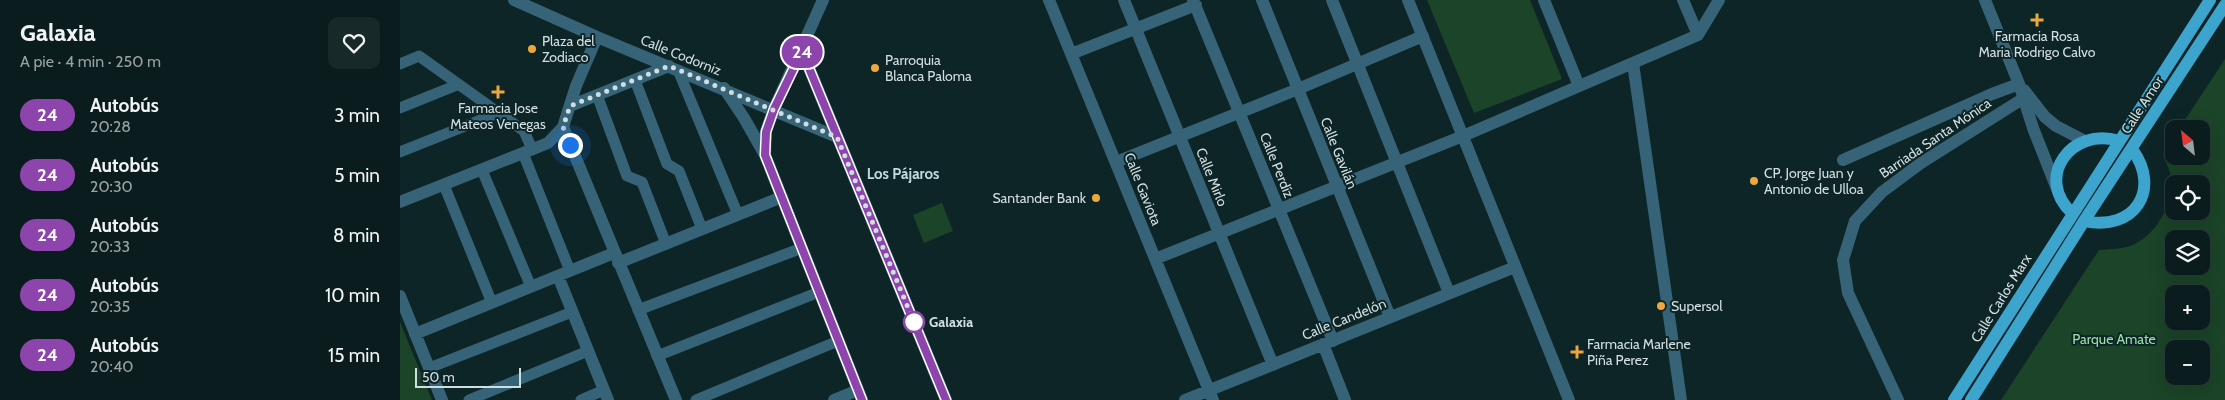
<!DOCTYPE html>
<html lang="es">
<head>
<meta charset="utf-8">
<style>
  :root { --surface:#0a1c1d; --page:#18292a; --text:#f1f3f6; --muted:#99a1a4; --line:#2a3a3b }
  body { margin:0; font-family:Cabin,sans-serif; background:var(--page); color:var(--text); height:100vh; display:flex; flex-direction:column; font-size:19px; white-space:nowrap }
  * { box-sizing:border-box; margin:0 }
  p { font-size:16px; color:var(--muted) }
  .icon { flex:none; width:28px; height:28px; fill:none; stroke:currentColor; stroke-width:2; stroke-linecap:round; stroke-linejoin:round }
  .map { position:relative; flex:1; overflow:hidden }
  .side { display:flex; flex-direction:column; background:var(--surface); width:400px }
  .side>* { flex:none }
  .badge { padding:0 10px; border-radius:16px; font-size:18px; line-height:32px }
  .needle { width:32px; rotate:332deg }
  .controls { position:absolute; left:1765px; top:120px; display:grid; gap:10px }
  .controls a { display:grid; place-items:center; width:45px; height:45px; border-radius:10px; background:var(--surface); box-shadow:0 5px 20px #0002,0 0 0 1px var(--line); font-size:25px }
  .scale { position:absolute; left:15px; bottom:12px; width:106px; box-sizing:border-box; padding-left:5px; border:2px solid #d1dedf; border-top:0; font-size:14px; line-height:18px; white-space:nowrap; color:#d1dedf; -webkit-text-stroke:4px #0e2527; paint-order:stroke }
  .you { position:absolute; width:25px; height:25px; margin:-12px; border:4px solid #fff; border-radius:50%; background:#1a73e8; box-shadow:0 0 0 8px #1a73e833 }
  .map>.badge { position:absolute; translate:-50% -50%; box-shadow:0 0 0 2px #fff }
  .round { display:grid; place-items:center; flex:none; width:52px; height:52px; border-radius:10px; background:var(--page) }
  .headline { display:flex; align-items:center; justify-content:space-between; height:85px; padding:0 20px }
  h1 { font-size:24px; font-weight:800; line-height:38px }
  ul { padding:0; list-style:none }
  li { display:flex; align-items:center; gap:15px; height:60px; padding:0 20px }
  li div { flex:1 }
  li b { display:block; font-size:19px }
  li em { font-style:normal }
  li .badge { min-width:55px; font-weight:700; text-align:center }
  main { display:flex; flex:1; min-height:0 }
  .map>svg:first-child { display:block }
</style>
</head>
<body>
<main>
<section class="side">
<div class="headline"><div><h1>Galaxia</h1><p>A pie · 4 min · 250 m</p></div><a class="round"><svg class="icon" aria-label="heart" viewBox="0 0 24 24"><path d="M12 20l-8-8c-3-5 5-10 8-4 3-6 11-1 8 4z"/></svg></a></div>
<ul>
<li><span class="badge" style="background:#8e44ad;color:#fff">24</span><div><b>Autobús</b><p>20:28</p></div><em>3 min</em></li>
<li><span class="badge" style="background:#8e44ad;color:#fff">24</span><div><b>Autobús</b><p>20:30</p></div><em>5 min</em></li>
<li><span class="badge" style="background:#8e44ad;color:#fff">24</span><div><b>Autobús</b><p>20:33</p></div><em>8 min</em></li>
<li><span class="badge" style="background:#8e44ad;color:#fff">24</span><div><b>Autobús</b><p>20:35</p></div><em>10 min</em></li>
<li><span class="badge" style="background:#8e44ad;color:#fff">24</span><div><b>Autobús</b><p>20:40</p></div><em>15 min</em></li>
</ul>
</section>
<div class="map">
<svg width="1825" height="400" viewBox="0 0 1825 400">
  <rect width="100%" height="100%" fill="#0e2527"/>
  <!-- green -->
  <path fill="#1b4428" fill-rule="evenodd" d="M1027 0H1130L1162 79 1074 113Z
    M1825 59V400H1601L1699 250C1708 249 1718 249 1727 247 1752 240 1767 213 1774 188V211H1801V184H1774L1763 154 1774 137V156H1801V129H1779ZM1774 239H1801V266H1774ZM1774 294H1801V321H1774ZM1774 349H1801V376H1774Z
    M542 203 553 231 524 243 513 215Z
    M0 322 32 400H0Z"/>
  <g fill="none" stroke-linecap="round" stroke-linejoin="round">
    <!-- pedestrian -->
    <path stroke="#366377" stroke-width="11" d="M0 64 19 56 124 131 132 149
      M278 70 338 215
      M235 80 267 164 279 171 302 229
      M197 95 227 176 242 182 266 244
      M0 108 57 85
      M0 152 98 113
      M123 153 170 271
      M82 170 131 287
      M44 185 92 303
      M238 310 402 248
      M257 356 419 292
      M29 368 172 312
      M69 400 188 351
      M181 400 204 390
      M296 400 438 341"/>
    <!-- minor -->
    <path stroke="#366377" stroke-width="12" d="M114 0 197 37 437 137
      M649 0 813 400
      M724 0 873 365
      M793 0 933 341
      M862 0 990 317
      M932 0 1049 293
      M1008 0 1169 400
      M1144 0 1179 86
      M1283 0 1298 35
      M1585 0 1619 84 1633 128 1657 189
      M1298 35 1319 0
      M402 51 546 400
      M671 54 796 5
      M1233 63 1281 400
      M324 88 344 118 365 155 462 400
      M1624 90 1645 117 1656 126 1683 140
      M170 106 269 66
      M163 127 276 400
      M365 155 366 131 374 109 423 0
      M1443 160 1592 94 1619 84
      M716 162 898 89 1023 36
      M0 202 148 143 163 127 176 86 197 37
      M755 259 1063 136 1298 35
      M218 263 382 197
      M158 276 208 400
      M0 296 42 400
      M15 334 214 253
      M923 344 945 400
      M434 400 458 390
      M785 400 1115 267
      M1498 400 1448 293 1443 260 1455 221 1482 192 1521 163 1624 98"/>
    <!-- primary -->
    <path stroke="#3ca4cd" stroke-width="12" d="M1672 213C1634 178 1671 126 1719 141
      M1684 221C1734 232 1762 190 1732 149
      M1554 400 1810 0
      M1571 400 1684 221 1825 5"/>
  </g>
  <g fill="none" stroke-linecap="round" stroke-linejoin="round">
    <!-- line casing -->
    <g stroke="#fff" stroke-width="11">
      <path id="line" d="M462 400 365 155 366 132 374 109 402 51 546 400"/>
    </g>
    <!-- line -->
    <use href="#line" stroke="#8e44ad" stroke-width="8"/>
    <!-- walk -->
    <path stroke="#d1dedf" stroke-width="5" stroke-dasharray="0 9" d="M170 145 163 127 170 106 269 66 437 137 514 322"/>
  </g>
  <!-- markers -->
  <g fill="#eda83c" stroke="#0e2527" stroke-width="2">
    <path d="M1634.5 12.5h5v5h5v5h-5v5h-5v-5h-5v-5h5z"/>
    <circle cx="132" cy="49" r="5"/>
    <circle cx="475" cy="68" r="5"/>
    <path d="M95.5 84.5h5v5h5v5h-5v5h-5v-5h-5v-5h5z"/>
    <circle cx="1354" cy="181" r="5"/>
    <circle cx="696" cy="198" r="5"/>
    <circle cx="1261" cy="306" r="5"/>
    <path d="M1174.5 344.5h5v5h5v5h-5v5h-5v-5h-5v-5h5z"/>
  </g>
  <circle fill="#fff" stroke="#8e44ad" stroke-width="2.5" cx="514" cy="322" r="10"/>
  <g text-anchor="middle" stroke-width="4" stroke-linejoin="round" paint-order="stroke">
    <!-- poi labels -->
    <g font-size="14" fill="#d1dedf" stroke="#0e2527" text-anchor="start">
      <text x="1637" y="41" text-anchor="middle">Farmacia Rosa<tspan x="1637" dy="16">Maria Rodrigo Calvo</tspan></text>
      <text x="142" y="46">Plaza del<tspan x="142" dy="16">Zodiaco</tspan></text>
      <text x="485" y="65">Parroquia<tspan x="485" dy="16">Blanca Paloma</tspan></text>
      <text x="98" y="113" text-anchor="middle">Farmacia Jose<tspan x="98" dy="16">Mateos Venegas</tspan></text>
      <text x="1364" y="178">CP. Jorge Juan y<tspan x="1364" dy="16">Antonio de Ulloa</tspan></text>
      <text x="686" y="203" text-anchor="end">Santander Bank</text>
      <text x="1271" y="311">Supersol</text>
      <text x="1187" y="349">Farmacia Marlene<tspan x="1187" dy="16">Piña Perez</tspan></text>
    </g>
    <!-- street labels -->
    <g font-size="14" fill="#d1dedf" stroke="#0e2527">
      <text transform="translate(281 55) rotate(22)" y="5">Calle Codorniz</text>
      <text transform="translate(1742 105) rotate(-57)" y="5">Calle Amor</text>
      <text transform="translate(1535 138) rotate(-34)" y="5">Barriada Santa Mónica</text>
      <text transform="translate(939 153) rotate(68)" y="5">Calle Gavilán</text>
      <text transform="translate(877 165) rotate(68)" y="5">Calle Perdíz</text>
      <text transform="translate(812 177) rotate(68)" y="5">Calle Mirlo</text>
      <text transform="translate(743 189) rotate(68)" y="5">Calle Gaviota</text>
      <text transform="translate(1601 298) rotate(-58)" y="5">Calle Carlos Marx</text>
      <text transform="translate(944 319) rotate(-22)" y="5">Calle Candelón</text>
    </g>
    <!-- stop labels -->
    <g font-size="14" font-weight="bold" fill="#d1dedf" stroke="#0e2527" text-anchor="start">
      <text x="529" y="327">Galaxia</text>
    </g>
    <!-- park labels -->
    <g font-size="14" fill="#99dfaa" stroke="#0e2527">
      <text x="1714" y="344">Parque Amate</text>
    </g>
    <!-- neighbourhood labels -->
    <g font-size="15" font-weight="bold" fill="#bfdbdd" stroke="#0e2527">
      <text x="503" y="179">Los Pájaros</text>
    </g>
  </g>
</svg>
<div class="controls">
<a><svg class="needle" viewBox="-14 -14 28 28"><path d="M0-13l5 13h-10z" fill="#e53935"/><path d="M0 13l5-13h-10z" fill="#99a1a4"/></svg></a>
<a><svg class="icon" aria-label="locate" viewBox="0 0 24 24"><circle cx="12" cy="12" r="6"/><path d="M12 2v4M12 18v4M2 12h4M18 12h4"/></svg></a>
<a><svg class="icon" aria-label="layers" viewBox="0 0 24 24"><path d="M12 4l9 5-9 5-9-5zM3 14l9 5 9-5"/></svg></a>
<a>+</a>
<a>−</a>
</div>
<div class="scale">50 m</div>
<div class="you" style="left:170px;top:145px"></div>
<b class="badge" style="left:402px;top:52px;background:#8e44ad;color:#fff">24</b>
</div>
</main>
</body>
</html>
